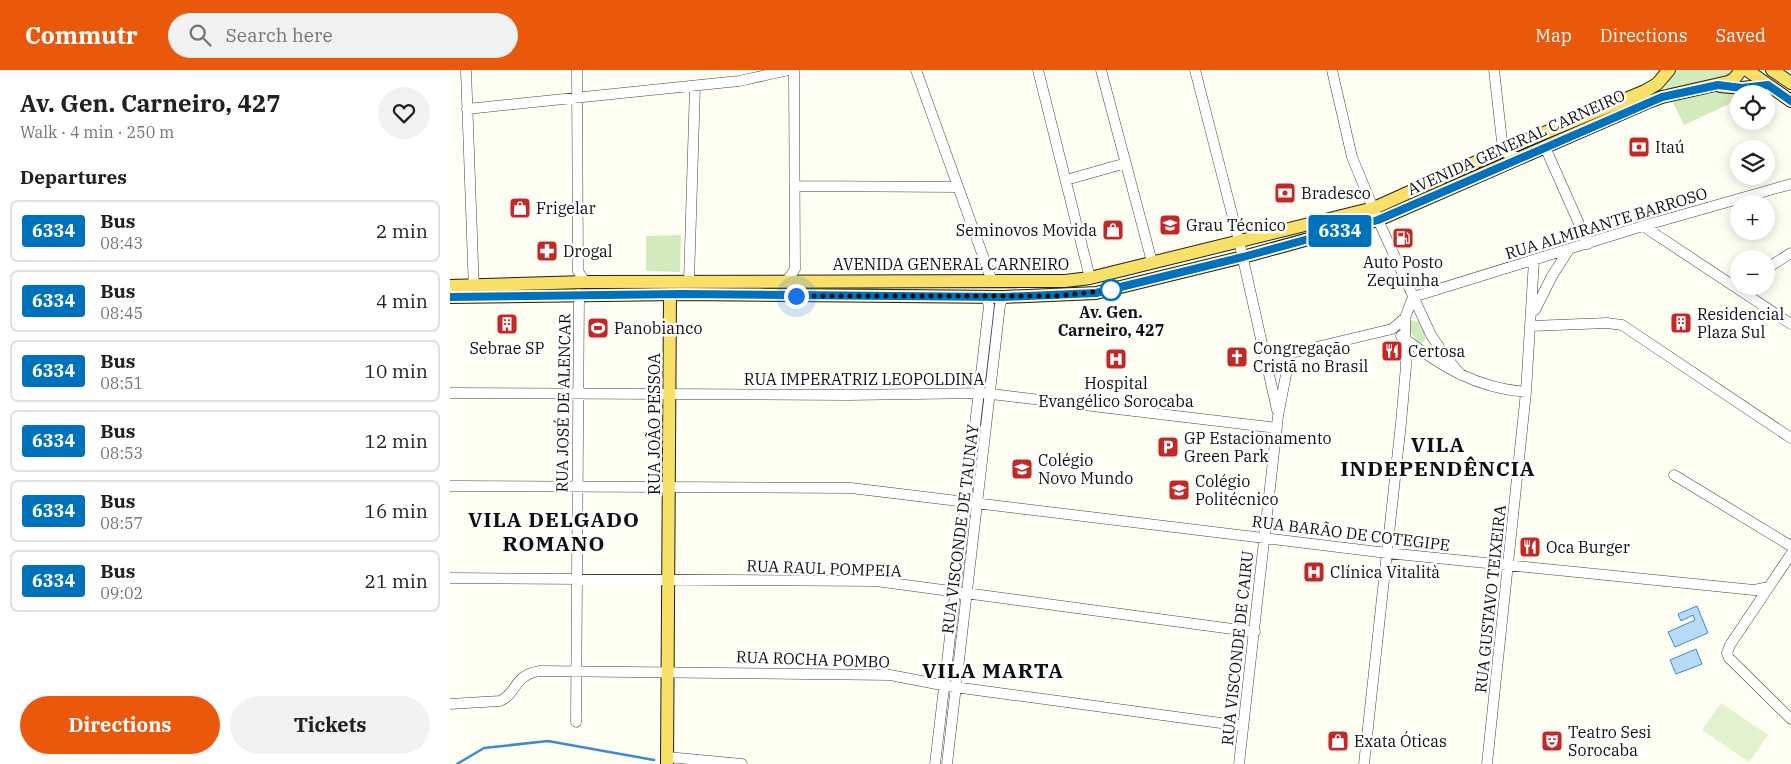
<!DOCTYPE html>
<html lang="en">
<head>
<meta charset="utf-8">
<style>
  :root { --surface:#fff; --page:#f2f2f2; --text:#202124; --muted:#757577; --line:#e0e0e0; --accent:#ea580c }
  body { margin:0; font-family:"IBM Plex Serif",serif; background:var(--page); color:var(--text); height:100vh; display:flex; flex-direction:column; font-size:19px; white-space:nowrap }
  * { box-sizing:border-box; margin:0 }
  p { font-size:16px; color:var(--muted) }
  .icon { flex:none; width:28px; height:28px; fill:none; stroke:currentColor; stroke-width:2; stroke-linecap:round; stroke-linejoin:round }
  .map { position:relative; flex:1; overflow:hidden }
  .side { display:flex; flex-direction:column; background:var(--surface); width:450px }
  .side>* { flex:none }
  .badge { padding:0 10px; border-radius:4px; font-size:18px; line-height:32px }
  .controls { position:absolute; left:1280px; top:15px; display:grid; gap:10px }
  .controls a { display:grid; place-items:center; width:45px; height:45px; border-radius:50%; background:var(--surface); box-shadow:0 2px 12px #0003; font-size:25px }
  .you { position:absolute; width:25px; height:25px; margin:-12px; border:4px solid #fff; border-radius:50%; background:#1a73e8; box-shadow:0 0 0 8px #1a73e833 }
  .map>.badge { position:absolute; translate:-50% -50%; box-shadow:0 0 0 2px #fff }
  h2 { padding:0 20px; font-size:19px; line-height:45px }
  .round { display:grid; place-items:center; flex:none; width:52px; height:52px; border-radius:26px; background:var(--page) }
  .summary { display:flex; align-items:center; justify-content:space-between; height:85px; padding:0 20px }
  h1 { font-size:24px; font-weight:700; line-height:38px }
  .action { display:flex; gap:10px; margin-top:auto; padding:10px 20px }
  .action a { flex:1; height:58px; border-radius:30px; background:var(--accent); color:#fff; font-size:20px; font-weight:700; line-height:58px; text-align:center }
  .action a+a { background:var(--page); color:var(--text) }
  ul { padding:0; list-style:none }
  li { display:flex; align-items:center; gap:15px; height:62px; margin:0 10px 8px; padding:0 10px; border:2px solid var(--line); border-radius:8px }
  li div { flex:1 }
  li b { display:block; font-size:19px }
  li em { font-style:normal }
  li .badge { min-width:55px; font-weight:700; text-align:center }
  header { display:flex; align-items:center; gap:30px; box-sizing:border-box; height:70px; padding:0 25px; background:var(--accent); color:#fff }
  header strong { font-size:24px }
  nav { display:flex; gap:28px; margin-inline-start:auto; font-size:18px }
  .search { width:350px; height:45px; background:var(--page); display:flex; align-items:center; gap:12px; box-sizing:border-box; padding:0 18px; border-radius:28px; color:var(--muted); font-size:19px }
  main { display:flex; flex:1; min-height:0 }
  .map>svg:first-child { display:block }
</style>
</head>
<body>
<header>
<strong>Commutr</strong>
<div class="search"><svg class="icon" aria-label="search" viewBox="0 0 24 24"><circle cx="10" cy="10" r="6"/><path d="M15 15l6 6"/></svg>Search here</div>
<nav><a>Map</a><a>Directions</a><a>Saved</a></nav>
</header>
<main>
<section class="side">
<div class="summary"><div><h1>Av. Gen. Carneiro, 427</h1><p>Walk · 4 min · 250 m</p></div><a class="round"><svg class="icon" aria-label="heart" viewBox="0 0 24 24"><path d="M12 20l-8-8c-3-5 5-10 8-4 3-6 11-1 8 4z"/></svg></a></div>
<h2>Departures</h2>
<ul>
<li><span class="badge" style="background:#0072bc;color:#fff">6334</span><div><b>Bus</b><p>08:43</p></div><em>2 min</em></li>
<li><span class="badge" style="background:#0072bc;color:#fff">6334</span><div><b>Bus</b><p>08:45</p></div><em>4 min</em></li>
<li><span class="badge" style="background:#0072bc;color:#fff">6334</span><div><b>Bus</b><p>08:51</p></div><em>10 min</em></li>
<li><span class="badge" style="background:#0072bc;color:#fff">6334</span><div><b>Bus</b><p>08:53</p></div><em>12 min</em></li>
<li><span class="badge" style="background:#0072bc;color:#fff">6334</span><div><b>Bus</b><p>08:57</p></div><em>16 min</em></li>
<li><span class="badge" style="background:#0072bc;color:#fff">6334</span><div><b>Bus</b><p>09:02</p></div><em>21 min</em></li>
</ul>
<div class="action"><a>Directions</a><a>Tickets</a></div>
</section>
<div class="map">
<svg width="1341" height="694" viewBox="0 0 1341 694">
  <rect width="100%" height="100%" fill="#fffef3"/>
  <!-- green -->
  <path fill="#d1ebbc" d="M1207 0H1287L1289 18 1279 34 1234 55Z
    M231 165 230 202 196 201V166Z
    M962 250 969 252 975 262V271L971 273 967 272 960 261V252Z"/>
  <!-- pitch -->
  <path fill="#e3f2ce" d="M1271 633 1318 665 1299 692 1252 660Z"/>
  <!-- water -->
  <path fill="#b7dbf7" stroke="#3d8acf" d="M1247 536 1258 563 1225 577 1218 562 1245 550 1243 545 1231 551 1228 544Z
    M1246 579 1252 594 1226 604 1220 590Z"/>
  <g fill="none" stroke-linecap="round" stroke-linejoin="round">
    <!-- stream -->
    <path stroke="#3d8acf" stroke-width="2.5" d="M7 694 34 678 98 671 204 690"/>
    <!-- minor casing -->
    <g stroke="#434343" stroke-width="11">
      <path id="minor" d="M16 0 24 221
        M127 0 128 201 135 212
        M466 0 542 211
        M588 0 640 208
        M651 0 702 192
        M745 0 789 171 827 340
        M882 0 902 87 928 150 981 265 996 287 1011 305
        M1044 0 1053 80 1059 85 1070 88
        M17 39 289 11 339 0
        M1095 77 1138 174
        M616 110 676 93
        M346 116 507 117
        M1193 156 1341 254
        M1316 199 1341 183
        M239 211 245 16
        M337 211 345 199 344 0
        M963 227 1193 156 1341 114
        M1085 240 1102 206 1118 181
        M1081 256 1157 253 1172 255 1341 368
        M951 266C991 296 1025 318 1076 322
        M816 289 942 259 955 248 963 227
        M0 323 398 325 533 323 827 358
        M1224 405 1341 476
        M0 416 401 418 937 483 1304 520 1319 517
        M1341 484 1280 575 1277 583 1279 588 1341 649
        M0 508 426 511 805 562
        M0 634 50 631C68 623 63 605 90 601L440 605 497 616 793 656
        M126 652 129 224
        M217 687 292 694
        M485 694 539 236 536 227
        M497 694 550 235 553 227
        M789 694 828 346 840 284
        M914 694 951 353 956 296 955 248
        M1037 694 1076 322 1084 190"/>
    </g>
    <!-- major casing -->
    <g stroke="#212121" stroke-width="14">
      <path id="major" d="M1297 0 1341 31
        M1322 0 1341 13
        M1270 16 1292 18 1318 15
        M0 216 135 212 615 211 640 208 924 138 1053 80 1195 21 1207 14 1219 0
        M0 227 231 224 553 227 646 223 793 187 928 150 1196 33 1212 27 1278 12 1284 9 1291 0
        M217 694 220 224"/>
    </g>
    <!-- minor -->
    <use href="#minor" stroke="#fff" stroke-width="10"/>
    <!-- major -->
    <use href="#major" stroke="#f9e069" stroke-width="12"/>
  </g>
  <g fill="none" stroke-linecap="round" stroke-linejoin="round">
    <!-- line casing -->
    <g stroke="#fff" stroke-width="11">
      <path id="line" d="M0 227 231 224 553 227 646 223 793 187 928 150 1212 27 1268 15 1292 18 1318 15 1341 31"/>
    </g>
    <!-- line -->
    <use href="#line" stroke="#0072bc" stroke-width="8"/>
    <!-- walk -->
    <path stroke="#101010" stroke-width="5" stroke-dasharray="0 9" d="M346 226H608L661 220"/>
  </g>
  <!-- icons -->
  <defs>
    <g id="bank-square" transform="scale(1.125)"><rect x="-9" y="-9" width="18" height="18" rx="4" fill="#c22926" stroke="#fff"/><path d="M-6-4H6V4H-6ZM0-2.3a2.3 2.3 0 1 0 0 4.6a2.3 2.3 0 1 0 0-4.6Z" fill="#fff"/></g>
    <g id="shop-square" transform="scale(1.125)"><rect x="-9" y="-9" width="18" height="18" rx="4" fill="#c22926" stroke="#fff"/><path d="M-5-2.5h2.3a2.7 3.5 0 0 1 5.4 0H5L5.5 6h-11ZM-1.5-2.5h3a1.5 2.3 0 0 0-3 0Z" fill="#fff"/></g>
    <g id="university-square" transform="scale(1.125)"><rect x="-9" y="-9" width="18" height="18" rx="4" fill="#c22926" stroke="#fff"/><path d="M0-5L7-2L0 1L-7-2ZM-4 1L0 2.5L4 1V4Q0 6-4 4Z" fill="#fff"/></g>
    <g id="fuel-square" transform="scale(1.125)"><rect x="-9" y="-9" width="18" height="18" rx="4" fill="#c22926" stroke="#fff"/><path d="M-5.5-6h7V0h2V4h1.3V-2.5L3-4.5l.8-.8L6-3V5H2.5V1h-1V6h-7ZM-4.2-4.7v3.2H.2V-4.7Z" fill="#fff"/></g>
    <g id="pharmacy-square" transform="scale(1.125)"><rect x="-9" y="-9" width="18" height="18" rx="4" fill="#c22926" stroke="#fff"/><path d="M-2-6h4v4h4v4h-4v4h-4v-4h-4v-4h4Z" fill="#fff"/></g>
    <g id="building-square" transform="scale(1.125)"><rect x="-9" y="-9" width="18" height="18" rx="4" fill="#c22926" stroke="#fff"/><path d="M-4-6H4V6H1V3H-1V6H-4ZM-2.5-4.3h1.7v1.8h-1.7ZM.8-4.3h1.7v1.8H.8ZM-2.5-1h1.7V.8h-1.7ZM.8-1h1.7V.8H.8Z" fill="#fff"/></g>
    <g id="stadium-square" transform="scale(1.125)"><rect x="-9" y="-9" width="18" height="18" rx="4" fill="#c22926" stroke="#fff"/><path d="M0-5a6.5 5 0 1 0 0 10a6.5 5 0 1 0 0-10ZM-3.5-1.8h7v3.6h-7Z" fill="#fff"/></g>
    <g id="restaurant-square" transform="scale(1.125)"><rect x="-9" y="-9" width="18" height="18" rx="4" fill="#c22926" stroke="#fff"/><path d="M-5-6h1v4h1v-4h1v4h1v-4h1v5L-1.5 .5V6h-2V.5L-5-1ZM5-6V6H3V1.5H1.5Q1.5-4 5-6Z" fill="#fff"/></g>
    <g id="church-square" transform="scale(1.125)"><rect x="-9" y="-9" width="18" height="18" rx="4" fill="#c22926" stroke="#fff"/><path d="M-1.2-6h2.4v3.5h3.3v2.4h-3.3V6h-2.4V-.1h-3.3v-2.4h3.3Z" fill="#fff"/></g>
    <g id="hospital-square" transform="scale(1.125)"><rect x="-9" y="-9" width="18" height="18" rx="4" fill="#c22926" stroke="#fff"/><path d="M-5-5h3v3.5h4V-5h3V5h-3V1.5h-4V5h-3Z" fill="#fff"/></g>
    <g id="parking-square" transform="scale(1.125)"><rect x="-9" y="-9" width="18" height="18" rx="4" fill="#c22926" stroke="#fff"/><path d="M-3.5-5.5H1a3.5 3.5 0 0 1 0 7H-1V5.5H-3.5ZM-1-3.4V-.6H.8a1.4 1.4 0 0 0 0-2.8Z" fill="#fff"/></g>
    <g id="school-square" transform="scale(1.125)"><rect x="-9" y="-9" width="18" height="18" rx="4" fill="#c22926" stroke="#fff"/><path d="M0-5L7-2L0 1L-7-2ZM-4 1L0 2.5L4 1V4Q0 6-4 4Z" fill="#fff"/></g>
    <g id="theatre-square" transform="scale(1.125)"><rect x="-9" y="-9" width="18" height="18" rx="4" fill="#c22926" stroke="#fff"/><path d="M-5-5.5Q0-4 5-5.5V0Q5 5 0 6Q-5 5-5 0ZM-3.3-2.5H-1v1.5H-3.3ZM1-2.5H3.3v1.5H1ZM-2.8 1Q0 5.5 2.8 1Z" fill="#fff"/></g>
  </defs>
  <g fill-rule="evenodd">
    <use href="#bank-square" x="1189" y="77"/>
    <use href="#bank-square" x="835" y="123"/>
    <use href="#shop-square" x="70" y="138"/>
    <use href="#university-square" x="720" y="155"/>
    <use href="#shop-square" x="663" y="160"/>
    <use href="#fuel-square" x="953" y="168"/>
    <use href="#pharmacy-square" x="97" y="181"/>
    <use href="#building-square" x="1231" y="253"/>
    <use href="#building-square" x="57" y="254"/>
    <use href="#stadium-square" x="148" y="258"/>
    <use href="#restaurant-square" x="942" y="281"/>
    <use href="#church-square" x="787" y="287"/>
    <use href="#hospital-square" x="666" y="289"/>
    <use href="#parking-square" x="718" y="377"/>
    <use href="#school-square" x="572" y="399"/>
    <use href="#school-square" x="729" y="420"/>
    <use href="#restaurant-square" x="1080" y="477"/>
    <use href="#hospital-square" x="864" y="502"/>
    <use href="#shop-square" x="888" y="671"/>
    <use href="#theatre-square" x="1102" y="671"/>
  </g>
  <!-- markers -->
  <circle fill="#fff" stroke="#0072bc" stroke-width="2.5" cx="661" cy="220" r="10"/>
  <g text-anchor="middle" stroke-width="5" stroke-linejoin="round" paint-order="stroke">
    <!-- street labels -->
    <g font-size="16" fill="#101010" stroke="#fff">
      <text transform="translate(1066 72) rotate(-24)" y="6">AVENIDA GENERAL CARNEIRO</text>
      <text transform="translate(1156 153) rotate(-17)" y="6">RUA ALMIRANTE BARROSO</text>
      <text x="501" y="200">AVENIDA GENERAL CARNEIRO</text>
      <text x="414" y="315">RUA IMPERATRIZ LEOPOLDINA</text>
      <text transform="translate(113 333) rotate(-89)" y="6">RUA JOSÉ DE ALENCAR</text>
      <text transform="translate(204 354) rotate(-90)" y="6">RUA JOÃO PESSOA</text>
      <text transform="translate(510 459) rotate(-83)" y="6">RUA VISCONDE DE TAUNAY</text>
      <text transform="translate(901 463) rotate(7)" y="6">RUA BARÃO DE COTEGIPE</text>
      <text transform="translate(374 498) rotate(2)" y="6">RUA RAUL POMPEIA</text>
      <text transform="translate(1040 529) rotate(-84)" y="6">RUA GUSTAVO TEIXEIRA</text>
      <text transform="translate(787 578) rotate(-84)" y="6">RUA VISCONDE DE CAIRU</text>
      <text transform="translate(363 589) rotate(2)" y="6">RUA ROCHA POMBO</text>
    </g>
    <!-- poi labels -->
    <g font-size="16" fill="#101010" stroke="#fff" text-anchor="start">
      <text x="1205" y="83">Itaú</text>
      <text x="851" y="129">Bradesco</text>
      <text x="86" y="144">Frigelar</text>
      <text x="736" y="161">Grau Técnico</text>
      <text x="647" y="166" text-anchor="end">Seminovos Movida</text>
      <text x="113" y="187">Drogal</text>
      <text x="953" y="198" text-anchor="middle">Auto Posto<tspan x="953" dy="18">Zequinha</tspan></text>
      <text x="1247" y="250">Residencial<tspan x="1247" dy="18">Plaza Sul</tspan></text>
      <text x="164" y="264">Panobianco</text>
      <text x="57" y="284" text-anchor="middle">Sebrae SP</text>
      <text x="803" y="284">Congregação<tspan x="803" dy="18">Cristã no Brasil</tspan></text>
      <text x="958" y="287">Certosa</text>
      <text x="666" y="319" text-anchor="middle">Hospital<tspan x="666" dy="18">Evangélico Sorocaba</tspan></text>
      <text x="734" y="374">GP Estacionamento<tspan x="734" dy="18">Green Park</tspan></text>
      <text x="588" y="396">Colégio<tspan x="588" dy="18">Novo Mundo</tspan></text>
      <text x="745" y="417">Colégio<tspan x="745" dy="18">Politécnico</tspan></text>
      <text x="1096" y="483">Oca Burger</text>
      <text x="880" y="508">Clínica Vitalità</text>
      <text x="1118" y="668">Teatro Sesi<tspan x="1118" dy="18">Sorocaba</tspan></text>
      <text x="904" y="677">Exata Óticas</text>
    </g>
    <!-- stop labels -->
    <g font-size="16" font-weight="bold" fill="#101010" stroke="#fff">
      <text x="661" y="248">Av. Gen.<tspan x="661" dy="18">Carneiro, 427</tspan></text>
    </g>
    <!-- district labels -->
    <g font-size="21" font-weight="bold" letter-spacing="1" fill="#101010" stroke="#fff">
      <text x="988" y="382">VILA<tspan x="988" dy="24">INDEPENDÊNCIA</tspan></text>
      <text x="104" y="457">VILA DELGADO<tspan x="104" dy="24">ROMANO</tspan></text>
      <text x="543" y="608">VILA MARTA</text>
    </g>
  </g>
</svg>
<div class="controls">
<a><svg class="icon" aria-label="locate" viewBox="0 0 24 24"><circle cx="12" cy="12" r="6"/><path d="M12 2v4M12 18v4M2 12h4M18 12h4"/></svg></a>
<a><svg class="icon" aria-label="layers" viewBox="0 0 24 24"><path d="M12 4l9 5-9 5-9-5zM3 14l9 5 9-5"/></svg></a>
<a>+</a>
<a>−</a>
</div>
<div class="you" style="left:346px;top:226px"></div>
<b class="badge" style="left:890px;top:161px;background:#0072bc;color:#fff">6334</b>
</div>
</main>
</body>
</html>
